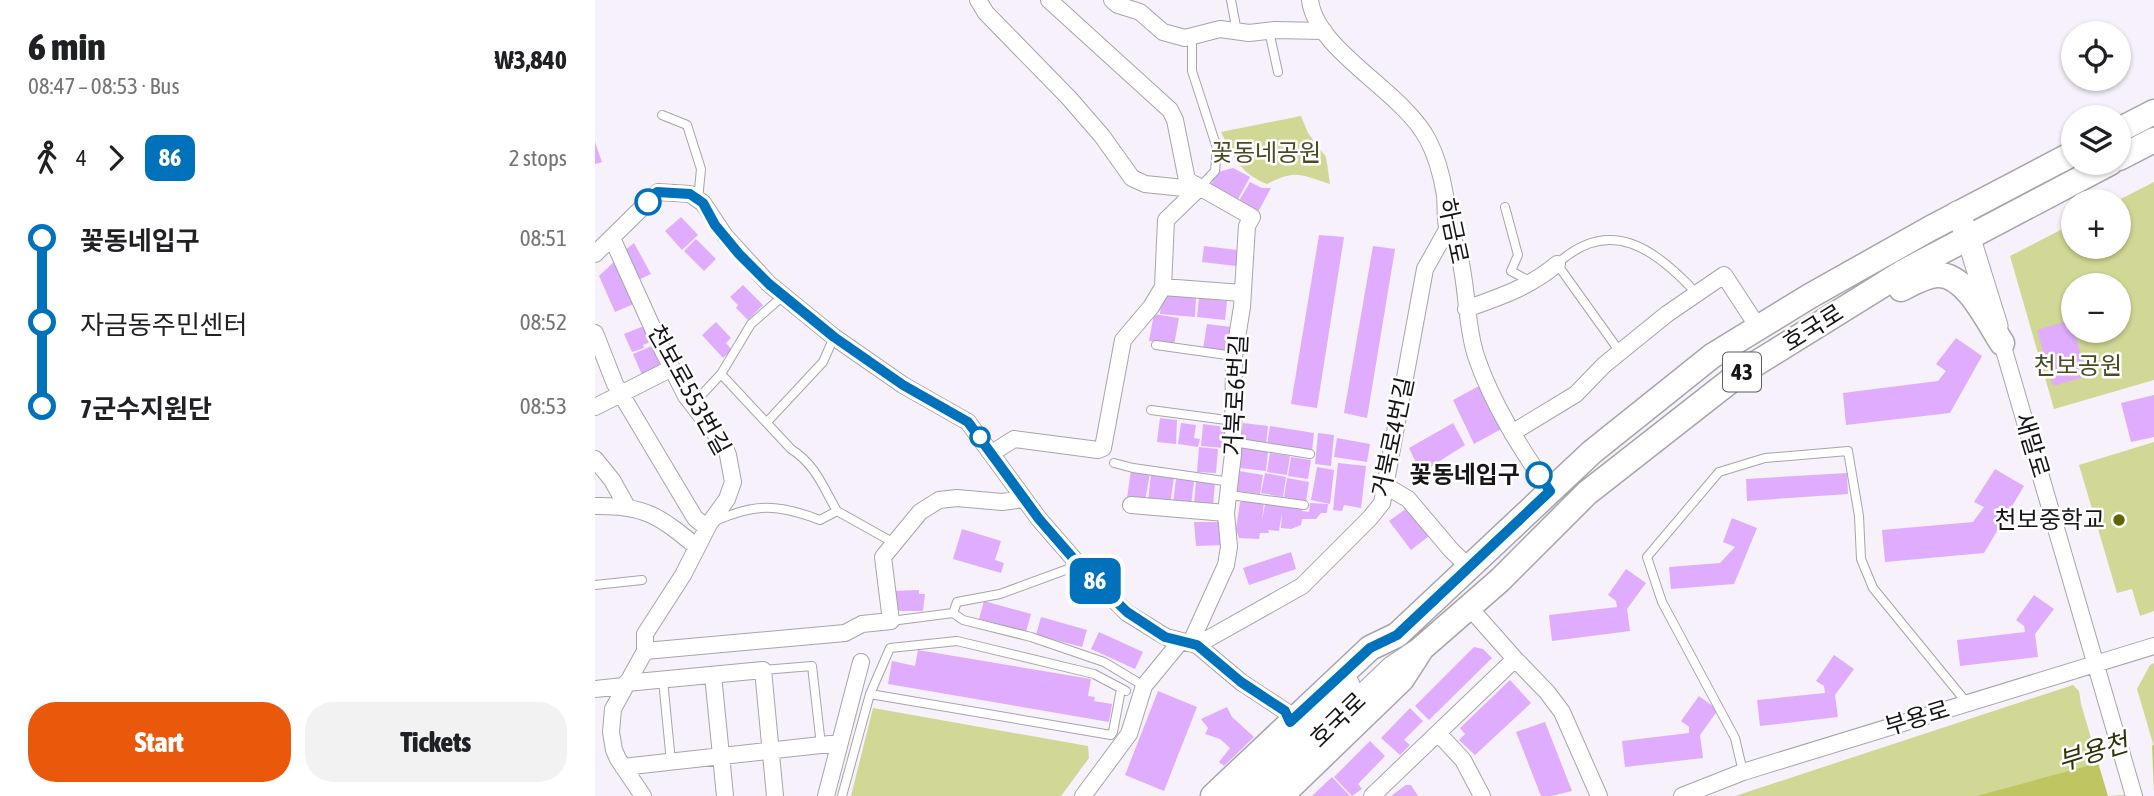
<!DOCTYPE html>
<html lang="en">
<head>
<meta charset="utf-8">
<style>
  :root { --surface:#fff; --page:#f2f2f2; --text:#202124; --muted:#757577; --accent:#ea580c }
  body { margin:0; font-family:"Asap Condensed","Noto Sans KR",sans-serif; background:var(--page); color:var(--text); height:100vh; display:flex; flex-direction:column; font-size:26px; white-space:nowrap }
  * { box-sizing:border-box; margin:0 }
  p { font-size:23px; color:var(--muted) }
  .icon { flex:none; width:38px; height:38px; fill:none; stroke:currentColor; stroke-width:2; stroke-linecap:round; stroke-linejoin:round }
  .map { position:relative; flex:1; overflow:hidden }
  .sheet { display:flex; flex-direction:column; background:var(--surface); width:595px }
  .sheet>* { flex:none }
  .badge { padding:0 14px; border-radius:10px; font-size:24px; line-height:46px }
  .buttons { position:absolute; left:1466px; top:21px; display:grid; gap:14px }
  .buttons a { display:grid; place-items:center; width:70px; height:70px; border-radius:50%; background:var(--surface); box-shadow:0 2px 5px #0004; font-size:35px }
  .map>.badge { position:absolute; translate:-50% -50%; box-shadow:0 0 0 4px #fff }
  .legs { display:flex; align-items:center; gap:10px; height:77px; padding:0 28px; font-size:23px }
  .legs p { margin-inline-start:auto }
  .head { display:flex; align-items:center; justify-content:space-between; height:119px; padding:0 28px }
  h1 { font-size:38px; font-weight:800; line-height:52px }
  .cta { display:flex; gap:14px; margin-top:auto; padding:14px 28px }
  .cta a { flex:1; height:80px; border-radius:28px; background:var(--accent); color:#fff; font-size:28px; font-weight:800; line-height:80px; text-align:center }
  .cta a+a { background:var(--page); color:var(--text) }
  ul { padding:0 28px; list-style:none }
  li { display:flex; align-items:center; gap:24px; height:84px; font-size:26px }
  li i { display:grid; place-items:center; width:10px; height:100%; margin:0 9px; background:currentColor }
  li i::after { content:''; width:18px; height:18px; margin:-9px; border:5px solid; border-radius:50%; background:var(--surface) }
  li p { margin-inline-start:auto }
  li:first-child i { background:linear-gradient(#0000 50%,currentColor 0) }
  li:last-child i { background:linear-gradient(currentColor 50%,#0000 0) }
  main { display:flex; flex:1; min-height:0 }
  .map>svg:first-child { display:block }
</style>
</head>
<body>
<main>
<section class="sheet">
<div class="head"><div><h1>6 min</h1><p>08:47 – 08:53 · Bus</p></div><b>₩3,840</b></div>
<div class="legs"><svg class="icon" aria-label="walk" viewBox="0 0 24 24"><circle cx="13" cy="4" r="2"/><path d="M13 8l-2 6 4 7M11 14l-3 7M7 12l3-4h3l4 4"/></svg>4<svg class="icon" aria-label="forward" viewBox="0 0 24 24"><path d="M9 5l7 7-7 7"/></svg><b class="badge" style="background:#0072bc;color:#fff">86</b><p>2 stops</p></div>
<ul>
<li><i style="color:#0072bc"></i><b>꽃동네입구</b><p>08:51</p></li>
<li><i style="color:#0072bc"></i><span>자금동주민센터</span><p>08:52</p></li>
<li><i style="color:#0072bc"></i><b>7군수지원단</b><p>08:53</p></li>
</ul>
<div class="cta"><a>Start</a><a>Tickets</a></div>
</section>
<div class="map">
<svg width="1559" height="796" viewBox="0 0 1559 796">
  <rect width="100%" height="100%" fill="#f6f1fa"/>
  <!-- green -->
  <path fill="#d1d794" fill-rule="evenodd" d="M706 116 713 133 731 157 735 184C705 175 702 169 672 184 645 173 639 158 626 132Z
    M1559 182V380L1459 409 1415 256 1479 223V247H1524V201H1522ZM1479 285H1524V331H1479Z
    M1559 442V611L1545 616 1537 589 1522 593 1484 465Z
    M1559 663V747L1542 689 1555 665Z
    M1478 685 1484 691 1486 704 1513 796H1140Z
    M278 708 493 746 494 758 466 796H256Z"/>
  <!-- water -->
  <path fill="#bec561" d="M1559 745V791L1542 796H1382L1492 766Z"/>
  <!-- pier -->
  <path fill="#f6f1fa" d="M1557 742 1559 794 1513 796 1502 759Z"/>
  <!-- building -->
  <path fill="#e0acfd" d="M0 142 7 162 0 164Z
    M638 168 655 177 643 199 616 184 623 172Z
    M655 182 667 188H676L663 212 644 201Z
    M86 217 103 235 87 250 70 231Z
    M724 235 749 237 722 408 696 404Z
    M101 239 121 259 109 271 89 251Z
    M39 243 56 274 41 281 29 251Z
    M609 246 642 250 641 266 607 262Z
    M778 246 800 249 772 418 749 413Z
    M20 261 41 303 20 312 4 276Z
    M148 285 168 305 153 320 141 308 143 305 135 297Z
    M567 295 601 298 600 317 565 314Z
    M604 298 632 301 630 320 602 317Z
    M559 314 584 318 579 345 554 341Z
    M1476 320 1492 376 1458 386 1442 330Z
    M121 322 136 338 131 343 137 350 128 358 107 335Z
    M612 324 636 327 633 352 608 349Z
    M49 326 55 342 48 345 49 348 37 352 29 334Z
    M1361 338 1387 356 1355 413 1251 425 1248 393 1343 381 1351 371 1341 364Z
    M57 346 66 367 47 375 38 354Z
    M884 386 908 428 879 444 858 400Z
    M1559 395V437L1536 442 1526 403Z
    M565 418 582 420 581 444 562 442Z
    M586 423 601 425 599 438 605 439 603 447 583 444Z
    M648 423 673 426 671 444 646 441Z
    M858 423 870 445 826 473 814 448Z
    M608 424 631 427 629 448 606 446Z
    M675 426 719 433 717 451 672 445Z
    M723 433 739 435 736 466 720 464Z
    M742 438 775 444 772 462 739 457Z
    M604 447 623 449 621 473 602 472Z
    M646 447 673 450 671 471 644 468Z
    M675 453 695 456 692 475 672 472Z
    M696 457 716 460 713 479 693 476Z
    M743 463 771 466 766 508 749 505 747 511 738 510Z
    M722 467 739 470 735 504 716 500Z
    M1400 469 1429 486 1389 553 1290 562 1287 530 1378 522 1389 507 1379 502Z
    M536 470 555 473 550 501 532 498Z
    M644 471 668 475 665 494 642 491Z
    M670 473 691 477 688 497 666 493Z
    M1252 473 1253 494 1152 501 1151 479Z
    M556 474 579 477 575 505 553 502Z
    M692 478 714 482 711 501 689 497Z
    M581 479 599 481 596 505 578 503Z
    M601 481 620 483 618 506 599 505Z
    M645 502H669L667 521 670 504 708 507 707 511 714 512 715 503 733 504 732 513H726L721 519H707L706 525 696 529 686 528 687 512 684 531 673 530 674 533H665L664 539 644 538 641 529Z
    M812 508 834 536 816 550 794 521Z
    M1137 518 1162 528 1139 584 1076 589 1074 567 1125 563 1140 547 1128 542Z
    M599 522H629L631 545 601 546Z
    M367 529 406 541 400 560 409 563 406 573 358 559Z
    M696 552 701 569 654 585 648 568Z
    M1031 569 1051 583 1032 609 1035 631 957 641 954 615 1022 607 1021 601 1013 595Z
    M324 590V594H330L328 611H297V591Z
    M1439 595 1459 609 1440 634 1443 657 1365 666 1362 640 1430 632 1429 626 1421 620Z
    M389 601 436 614 431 632 384 619Z
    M446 617 492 630 487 647 441 635Z
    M504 632 548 652 540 669 496 649Z
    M879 647 888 649 897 658 834 720 820 706Z
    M323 650 496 679 493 696 500 697 499 701 517 704 514 722 293 684 297 661 320 666Z
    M1239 655 1259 669 1240 695 1243 717 1165 726 1162 700 1230 693 1229 686 1221 681Z
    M915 680 936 703 880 755 864 740 870 734 865 728Z
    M563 691 602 707 569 791 530 775Z
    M1104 696 1123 710 1105 735 1108 758 1030 767 1027 741 1094 733V727L1086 721Z
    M632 707 637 717 659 737 629 766 624 762 635 748 625 739 610 734 613 728 606 719Z
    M815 708 828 721 809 740 815 745 805 755 786 738Z
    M950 722 977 791 956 796H946L921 732Z
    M775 741 790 756 763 784 767 789 757 796 739 777Z
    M737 777 755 796H717Z
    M811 785H816L823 796H796Z"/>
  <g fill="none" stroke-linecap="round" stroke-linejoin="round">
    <!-- lane casing -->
    <g stroke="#a8a4ab" stroke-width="10">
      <path id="lane" d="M636 0 642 32
        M674 31 683 72
        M597 36V71L622 148 620 171 605 187
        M67 115 92 125 106 169 103 200
        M910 207 923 255 916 271 936 282
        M561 345 639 356
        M1025 352 962 264C1015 215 1061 249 1102 294
        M98 404 126 374 156 324 188 296
        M556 410 639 421
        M172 422 228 362 239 337
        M638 442 715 454
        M519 463 538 468 636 482
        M635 495 709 505
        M242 511 301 544
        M120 521C161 503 183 504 225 520L242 511C228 487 221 465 196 449L126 374
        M0 585 47 580
        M358 613 368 620 436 637 509 662 549 686
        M296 621 358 613 362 602 405 594 484 565
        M168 670 217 666 226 745
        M68 680 76 762
        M275 694 516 735 518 732 526 689
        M1148 772 1140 738 1067 602 1052 557 1124 472 1170 458 1253 451 1264 516 1266 559 1278 588 1372 703
        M247 796 275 694 295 648 362 641 499 674 531 691"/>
    </g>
    <!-- street casing -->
    <g stroke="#a8a4ab" stroke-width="18">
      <path id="street" d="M383 0 391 13 474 98 507 136 537 178 550 184 589 188 592 180 580 120 575 110 454 0
        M517 0 523 5 545 12 568 32 590 38 625 29 654 33 680 30 729 31
        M715 0C721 51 808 91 833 140 842 157 847 177 850 195 851 206 850 217 852 227 854 236 861 243 863 251 873 285 870 322 881 356 897 404 926 449 955 491
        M592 180 657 217 652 226 647 307 639 356 638 454 631 513 634 547 631 565 596 642
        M17 238 68 351 91 396 129 445 133 455 138 482 132 499 114 524 88 575 50 634V651L18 709 16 732 19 750 23 759 48 796
        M0 254 63 192 95 194 108 203 130 236 174 284 239 337 308 385 373 422 444 519 484 565 532 613 571 637 602 645 646 682 690 711 695 722
        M568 287 647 293
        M871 309C905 297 935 287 962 264
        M0 333 20 384 100 518 112 528
        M1407 343 1539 796
        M0 407 77 368
        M917 433 981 394 1009 365 1072 314 1129 275 1163 327
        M397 453 419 439 503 450 508 448 528 340 556 307 568 287 571 220 605 187
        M0 459 17 480 31 505
        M791 486 813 499 857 551 875 568
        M536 505 631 513
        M0 506C50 505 64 516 102 547
        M874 607 920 659 952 692 967 712 1004 796
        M602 645 707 586 775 518 787 503 830 269 853 228
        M50 651 250 633 267 624 296 621 288 557 325 512 344 500 362 498 407 502 429 499
        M118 675 130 796
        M31 683 168 670 180 796
        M0 689 29 686
        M843 733 868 760 887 796
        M28 767 244 743
        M231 796 266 662
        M488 796 534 734 549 686 586 641
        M777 796 920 659
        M1087 796 1148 772 1559 646"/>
    </g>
    <!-- secondary casing -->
    <g stroke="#a8a4ab" stroke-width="25">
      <path id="secondary" d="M1362 213 1373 236 1401 326
        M638 796 753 685
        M663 796 797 668 827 648"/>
    </g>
    <!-- primary casing -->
    <g stroke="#a8a4ab" stroke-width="27">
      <path id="primary" d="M1524 130 1559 112
        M1524 158 1559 140
        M1306 289C1318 283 1329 276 1342 275 1371 273 1393 322 1407 343
        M618 796 775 648 802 635 997 452 1117 356 1215 296 1336 228 1479 153
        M686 796 807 679 827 648 905 580 992 493 1144 374 1310 271 1515 163"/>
    </g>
    <!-- lane -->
    <use href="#lane" stroke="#fff" stroke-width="8"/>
    <!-- street -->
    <use href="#street" stroke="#fff" stroke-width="16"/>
    <!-- secondary -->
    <use href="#secondary" stroke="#fff" stroke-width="23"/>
    <!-- primary -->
    <use href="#primary" stroke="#fff" stroke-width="24"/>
  </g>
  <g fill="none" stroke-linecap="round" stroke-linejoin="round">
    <!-- line-1 casing -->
    <g stroke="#fff" stroke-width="16">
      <path id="line-1" d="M53 202 62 192 95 194 108 203 120 225 144 254 174 284 239 337 308 385 373 422 444 519 484 565 532 612 570 637 602 645 646 682 690 711 695 722 775 648 802 635 955 491 944 475"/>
    </g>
    <!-- line-1 -->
    <use href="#line-1" stroke="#0072bc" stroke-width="10"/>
  </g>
  <!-- markers -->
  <g fill="#fff" stroke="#0072bc" stroke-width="3.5">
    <circle cx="53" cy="202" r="12"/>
    <circle cx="385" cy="437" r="9"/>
    <circle cx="944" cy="475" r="12"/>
  </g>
  <circle fill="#626601" stroke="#fff" stroke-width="2.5" cx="1524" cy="520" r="7"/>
  <g text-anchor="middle" stroke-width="5" stroke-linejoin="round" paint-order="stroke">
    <!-- shield labels -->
    <rect fill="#fff" stroke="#5d5b5d" stroke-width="2" x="1128" y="352.5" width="38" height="39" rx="5"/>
    <g font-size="23" font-weight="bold" fill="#171518">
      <text x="1147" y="380">43</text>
    </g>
    <!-- park labels -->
    <g font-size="24" fill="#494c22" stroke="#fff">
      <text x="671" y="161">꽃동네공원</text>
      <text x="1483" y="374">천보공원</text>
    </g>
    <!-- street labels -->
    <g font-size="24" fill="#171518" stroke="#fff">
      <text transform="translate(858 231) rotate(78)" y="8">하금로</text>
      <text transform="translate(1218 328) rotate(-32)" y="8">호국로</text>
      <text transform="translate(94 390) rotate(61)" y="8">천보로553번길</text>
      <text transform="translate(641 395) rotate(-87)" y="8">거북로6번길</text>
      <text transform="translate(798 437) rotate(-78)" y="8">거북로4번길</text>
      <text transform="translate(1437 445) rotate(73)" y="8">새말로</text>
      <text transform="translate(1322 718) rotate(-17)" y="8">부용로</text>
      <text transform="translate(743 720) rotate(-44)" y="8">호국로</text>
    </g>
    <!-- stop labels -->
    <g font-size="24" font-weight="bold" fill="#171518" stroke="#fff" text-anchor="end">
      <text x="925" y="483">꽃동네입구</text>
    </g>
    <!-- poi labels -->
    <g font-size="24" fill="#171518" stroke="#fff" text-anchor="end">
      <text x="1510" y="528">천보중학교</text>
    </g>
    <!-- water labels -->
    <g font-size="26" font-style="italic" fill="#323408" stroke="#fff">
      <text transform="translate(1498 752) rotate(-17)" y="9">부용천</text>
    </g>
  </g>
</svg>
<div class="buttons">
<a><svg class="icon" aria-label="locate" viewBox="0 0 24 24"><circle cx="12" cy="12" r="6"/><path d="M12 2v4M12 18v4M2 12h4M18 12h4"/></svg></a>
<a><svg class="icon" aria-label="layers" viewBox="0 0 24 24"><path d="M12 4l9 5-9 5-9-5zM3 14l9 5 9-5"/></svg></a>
<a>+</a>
<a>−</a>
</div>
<b class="badge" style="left:500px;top:581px;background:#0072bc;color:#fff">86</b>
</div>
</main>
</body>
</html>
